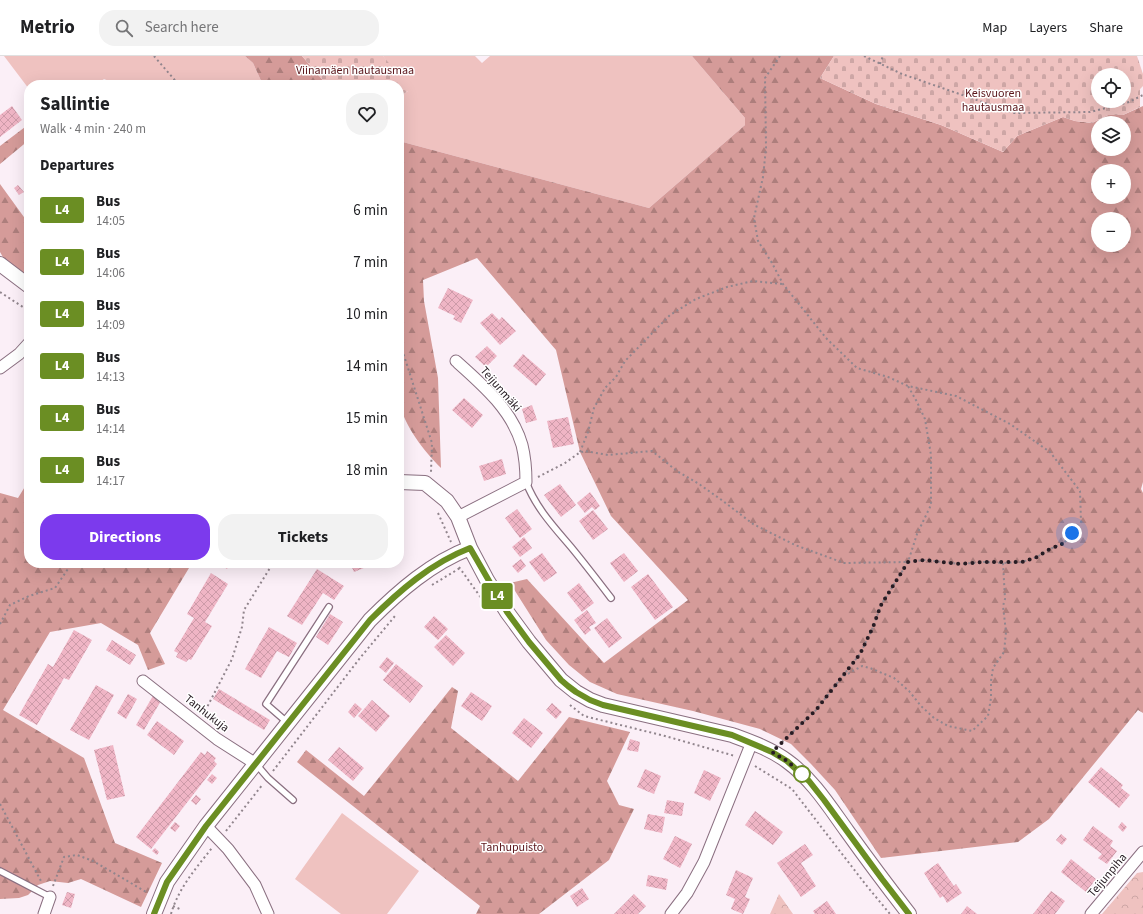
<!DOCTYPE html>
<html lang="en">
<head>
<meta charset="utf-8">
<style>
  :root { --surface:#fff; --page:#f2f2f2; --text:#202124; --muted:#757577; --line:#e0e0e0; --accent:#7c3aed }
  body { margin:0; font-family:"Source Sans 3",sans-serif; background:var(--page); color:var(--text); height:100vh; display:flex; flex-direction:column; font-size:15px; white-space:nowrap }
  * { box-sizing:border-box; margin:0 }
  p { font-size:13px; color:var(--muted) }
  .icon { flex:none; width:22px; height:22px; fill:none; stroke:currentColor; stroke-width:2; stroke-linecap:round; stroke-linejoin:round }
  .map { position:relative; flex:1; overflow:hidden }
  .side { position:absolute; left:24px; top:24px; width:380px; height:488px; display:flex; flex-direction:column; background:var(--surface); border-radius:16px; box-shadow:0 4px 16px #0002 }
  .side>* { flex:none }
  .badge { padding:0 8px; border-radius:3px; font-size:14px; line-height:26px }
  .controls { position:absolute; left:1091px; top:12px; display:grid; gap:8px }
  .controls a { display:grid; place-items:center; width:40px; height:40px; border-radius:50%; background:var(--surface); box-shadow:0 4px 16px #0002; font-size:20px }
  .you { position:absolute; width:20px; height:20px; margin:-10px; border:3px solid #fff; border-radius:50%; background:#1a73e8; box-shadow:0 0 0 6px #1a73e833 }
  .map>.badge { position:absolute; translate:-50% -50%; box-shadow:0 0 0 2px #fff }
  h2 { padding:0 16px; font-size:15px; line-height:36px }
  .round { display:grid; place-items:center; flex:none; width:42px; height:42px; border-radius:16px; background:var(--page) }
  .head { display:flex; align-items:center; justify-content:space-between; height:68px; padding:0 16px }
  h1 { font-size:19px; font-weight:700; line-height:30px }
  .button { display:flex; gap:8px; margin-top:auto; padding:8px 16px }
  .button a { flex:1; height:46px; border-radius:16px; background:var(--accent); color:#fff; font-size:16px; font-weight:700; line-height:46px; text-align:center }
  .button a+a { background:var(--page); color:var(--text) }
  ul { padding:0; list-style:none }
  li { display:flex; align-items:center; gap:12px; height:52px; padding:0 16px }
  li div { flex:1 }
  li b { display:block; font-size:15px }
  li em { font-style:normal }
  li .badge { min-width:44px; font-weight:700; text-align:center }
  header { display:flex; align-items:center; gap:24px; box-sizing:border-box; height:56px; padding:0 20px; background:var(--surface); border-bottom:1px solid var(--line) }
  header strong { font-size:19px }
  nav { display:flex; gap:22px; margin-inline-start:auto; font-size:14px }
  .search { width:280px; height:36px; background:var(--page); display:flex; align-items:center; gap:10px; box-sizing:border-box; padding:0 14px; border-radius:16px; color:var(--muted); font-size:15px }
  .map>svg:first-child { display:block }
</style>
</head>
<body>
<header>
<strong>Metrio</strong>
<div class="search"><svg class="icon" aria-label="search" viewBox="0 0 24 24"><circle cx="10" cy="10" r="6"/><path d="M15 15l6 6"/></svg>Search here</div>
<nav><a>Map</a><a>Layers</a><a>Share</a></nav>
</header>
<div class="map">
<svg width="1143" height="858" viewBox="0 0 1143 858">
  <defs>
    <pattern id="forest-firs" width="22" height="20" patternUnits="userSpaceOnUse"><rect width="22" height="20" fill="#d59b99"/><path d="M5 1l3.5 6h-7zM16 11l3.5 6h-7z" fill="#ad7e7c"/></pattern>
    <pattern id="cemetery-stones" width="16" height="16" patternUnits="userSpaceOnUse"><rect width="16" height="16" fill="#efc2c0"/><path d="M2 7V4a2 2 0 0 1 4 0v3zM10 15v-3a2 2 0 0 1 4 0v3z" fill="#cda6a5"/></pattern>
    <pattern id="park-crowns" width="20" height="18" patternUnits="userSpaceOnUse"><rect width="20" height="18" fill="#efc2c0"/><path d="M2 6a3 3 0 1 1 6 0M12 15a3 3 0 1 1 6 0" fill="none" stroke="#cda6a5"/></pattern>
    <pattern id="building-cross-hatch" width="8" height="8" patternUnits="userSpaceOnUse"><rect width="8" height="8" fill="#efb5c5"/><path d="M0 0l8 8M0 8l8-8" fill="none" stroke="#cd9ba9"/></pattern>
  </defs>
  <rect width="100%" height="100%" fill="#fbeff7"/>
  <!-- grass -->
  <path fill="#efc2c0" d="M4 0H245L253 7 263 29H119L104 23 96 29H29V33Z
    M383 0H475L482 7 490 0H692L745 62V69L649 152 399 85V41L408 35Z
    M342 757 419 815 387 858H341L295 823Z"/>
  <!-- forest -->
  <path fill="url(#forest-firs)" fill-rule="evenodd" d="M245 0H302L327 29H263L253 7Z
    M692 0H834L820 22 876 48 941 69 1003 96 1017 80 1063 61 1075 65 1092 67 1108 59H1123L1143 50V426L1141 433 1143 437V657L1138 654 1049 763 1018 786 881 802 835 734 811 708 791 688 760 673 693 655 617 638 590 626 569 609 546 584 510 527 527 523 604 607 688 544 611 460 580 396 556 294 477 202 423 224 424 245 438 322 441 412C424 395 405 371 399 346V85L649 152 745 69V62ZM1098 67H1124V93H1098ZM1098 115H1124V141H1098ZM1098 163H1124V189H1098Z
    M29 68V84L0 108V90Z
    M0 128 29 168V221L4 203 0 196Z
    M29 424V507H192L150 577 165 608 148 614 138 589 101 567 50 576 3 654 84 702 115 787 162 807 141 851 81 823 68 827 50 825 38 829 28 839 19 842 0 843V437L18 442Z
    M452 631 458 635 451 672 518 725 569 661 630 676 607 725 619 749 634 753 609 804 539 858H476L480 850 297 706 306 694 364 740Z"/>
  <!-- cemetery -->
  <path fill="url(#cemetery-stones)" fill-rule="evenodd" d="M302 0H383L408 30V35L399 41V29H327Z
    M834 0H1137L1143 18V30L1140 33V51L1123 59H1108L1092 67 1075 65 1063 61 1017 80 1003 96 941 69 876 48 820 22ZM1098 19H1124V45H1098Z"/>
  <!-- park -->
  <path fill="url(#park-crowns)" d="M1143 816V858H1102L1137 817Z
    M779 838 793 858H770Z"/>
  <!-- building -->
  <path fill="url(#building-cross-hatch)" d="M12 50 22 64 0 81V59Z
    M18 129 24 136 19 139 14 132Z
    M448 232 473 244 461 267 453 263 455 260 438 252Z
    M492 257 499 264 502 261 516 275 500 289 480 267Z
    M487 290 497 300 486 311 475 301Z
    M523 298 546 318 536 330 513 310Z
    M464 342 483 359 472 372 452 354Z
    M532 349 537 364 526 367 522 353Z
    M568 361 574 388 553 392 547 365Z
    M502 403 506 418 484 425 479 410Z
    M560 428 576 449 561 461 544 439Z
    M590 436 600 450 595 454 592 451 585 457 577 447Z
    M517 453 532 473 520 482 505 462Z
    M593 454 608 473 593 484 579 465Z
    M524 481 532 492 520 501 512 491Z
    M542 497 557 517 544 526 529 506Z
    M624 497 638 515 624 526 610 507Z
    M521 503 526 510 518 517 512 510Z
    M218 507H230L227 513Z
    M350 507H376L354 516Z
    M317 513 344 530 334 544 323 537 302 569 287 560Z
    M211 517 228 528 205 566 212 570 191 604 189 603 186 606 176 601 178 597 174 595 194 562 187 558Z
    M648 518 673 551 655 564 631 531Z
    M579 527 594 547 582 556 567 537Z
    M587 554 596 567 589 571 591 574 585 579 574 564Z
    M330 558 343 566 328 589 316 581Z
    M434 560 448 573 438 584 424 571Z
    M607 562 622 582 609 592 594 572Z
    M269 571 297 587 289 601 277 595 261 622 245 613Z
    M74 574 92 584 69 624 64 622 37 669 19 659 48 608 53 611Z
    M446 579 465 597 453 610 434 591Z
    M112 584 136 599 130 609 106 594Z
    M387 601 394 607 386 617 379 611Z
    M396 608 423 630 410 647 383 624Z
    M96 629 114 639 89 684 70 674Z
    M219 633 270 664 264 674 213 643Z
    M471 636 492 650 482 665 461 650Z
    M128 638 137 643 126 663 117 657Z
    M154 638 162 643 144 674 136 669Z
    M372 644 390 660 376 676 358 660Z
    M355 647 362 653 354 662 348 656Z
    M552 647 562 656 556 663 546 654Z
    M524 662 543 677 531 692 512 677Z
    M157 665 184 685 174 699 147 679Z
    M630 683 640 686 638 696 627 694Z
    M113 689 125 740 107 744 94 694Z
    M339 691 364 712 353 725 328 704Z
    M207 695 216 702 214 705 217 708 151 793 136 781 201 696 205 699Z
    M1101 711 1123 729 1121 732 1130 739 1119 752 1088 726Z
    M645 713 661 720 654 738 637 731Z
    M704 714 721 722 710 745 694 737Z
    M212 718 217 722 212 728 207 724Z
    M196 739 201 743 196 749 191 745Z
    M667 744 684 747 682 760 664 757Z
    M755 755 783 776 773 789 745 769Z
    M648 758 665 761 662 777 644 773Z
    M175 766 180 770 175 776 170 772Z
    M1122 766 1127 771 1123 776 1118 771Z
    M1093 770 1113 785 1110 790 1117 795 1107 808 1098 802 1102 798 1083 784Z
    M1061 778 1067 783 1062 789 1056 784Z
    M675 780 692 788 680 812 663 803Z
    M805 788 813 799 801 807 816 830 801 841 777 807Z
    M155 792 159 796 157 799 152 795Z
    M1071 803 1096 823 1086 836 1061 816Z
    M938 807 954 830 956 828 962 837 947 847 943 840 940 842 924 817Z
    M736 814 753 822 745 841 750 843 743 858 731 853 735 843 726 839Z
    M648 819 668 823 666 834 646 830Z
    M582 832 589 843 577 851 570 840Z
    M1051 835 1065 845 1055 858H1033Z
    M67 836 75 838 71 852 62 849Z
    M634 838 646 850 638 858H614Z
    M827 845 836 858H815L813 855Z
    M967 850 977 858H961Z"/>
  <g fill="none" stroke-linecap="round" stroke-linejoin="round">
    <!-- service casing -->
    <g stroke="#8a6f80" stroke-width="8">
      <path id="service" d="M526 426C536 452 554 471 571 491 585 508 598 525 611 542
        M288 667 266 648 329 551
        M256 708 268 722 293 744
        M0 815 50 841"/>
    </g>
    <!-- minor casing -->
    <g stroke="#8a6f80" stroke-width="13">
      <path id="minor" d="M456 305C483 329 512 354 522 389 525 401 526 414 526 426L458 461
        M0 312 19 298 29 287
        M143 625 217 683 256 708
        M206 770 228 793 255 829 268 858
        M44 858 50 841
        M671 858 687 837 704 806 752 686
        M1091 858 1143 796"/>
    </g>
    <!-- tertiary casing -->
    <g stroke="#8a6f80" stroke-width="16">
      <path id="tertiary" d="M0 208 29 230
        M399 426 425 427 447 445 458 461 470 492 487 524 507 556 529 586 561 624 576 636 590 644 603 649 732 679C751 686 771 693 787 705 812 723 829 750 847 775 867 803 888 831 909 858
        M154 858 167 826 206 770 370 564C399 535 431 507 470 492"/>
    </g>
    <!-- path -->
    <path stroke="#91858d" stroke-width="2" stroke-dasharray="2 3" stroke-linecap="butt" d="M154 0 179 29
      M780 0 765 22 766 92 763 121 754 162 758 185 772 207 783 228 826 282 857 312 888 321 908 330 956 340 1010 368 1050 396 1080 435 1081 466 1064 487 1048 494 1037 501 1022 506 1003 507
      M864 0 902 18 1014 57 1090 56 1129 46 1143 39
      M880 8 883 0
      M0 236 29 255
      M399 284 432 387 431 416
      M580 396 588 376 594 352 605 332 616 321 625 305 670 259 696 243 727 231 753 225 782 228
      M538 421 565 407 579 397 585 395 608 399 652 395 677 415 699 428 723 445 753 468 795 489 844 507 908 506 924 504 960 508 984 506 1003 507 1005 543 1003 550 1006 576 1004 596 993 612 991 625V642L988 660 972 675 948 670 934 662 921 650 909 635 894 622 870 612 862 610 844 620
      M438 457 451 486
      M459 511 484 546
      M432 529 460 512
      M0 568 10 549 29 540 55 532 72 507
      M570 649 584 660 665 680 735 700
      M203 659 232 603 242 571 244 554 273 507
      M782 686 816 654 860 598 873 571 881 549 908 506 917 478 931 449V399L925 363 917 346 908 330
      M755 710 792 733 866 829 890 858
      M273 715 360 602 395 560
      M0 748 42 827
      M226 775 263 728
      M53 830 64 801 77 799 93 805 148 837
      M173 850 182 854
      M171 858C178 833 196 812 212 792"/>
    <!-- service -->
    <use href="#service" stroke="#fff" stroke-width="5.5"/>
    <!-- minor -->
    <use href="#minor" stroke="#fff" stroke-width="11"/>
    <!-- tertiary -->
    <use href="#tertiary" stroke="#fff" stroke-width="14"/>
  </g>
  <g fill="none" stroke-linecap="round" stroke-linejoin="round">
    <!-- line casing -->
    <g stroke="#fff" stroke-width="9">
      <path id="line" d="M154 858 167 826 206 770 370 564C399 535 431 507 470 492L507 556 529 586 561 624 568 630 576 636 590 644 603 649 732 679 772 696 787 705 809 725 824 744 882 823 909 858"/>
    </g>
    <!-- line -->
    <use href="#line" stroke="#6b8e23" stroke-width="6"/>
    <!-- walk -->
    <path stroke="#271c23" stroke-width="4" stroke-dasharray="0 7.2" d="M802 718 787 705 772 696 816 654 860 598 873 571 881 549 908 506 924 504 960 508 984 506H1022L1037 501 1048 494 1064 487 1072 477"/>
  </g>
  <!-- markers -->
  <circle fill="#fff" stroke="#6b8e23" stroke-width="2" cx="802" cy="718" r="8"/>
  <g text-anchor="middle" stroke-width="3" stroke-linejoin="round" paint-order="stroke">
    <!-- park labels -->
    <g font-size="12" fill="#5b161b" stroke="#fff">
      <text x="355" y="18">Viinamäen hautausmaa</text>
      <text x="993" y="41">Keisvuoren<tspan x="993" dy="14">hautausmaa</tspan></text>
      <text x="512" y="795">Tanhupuisto</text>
    </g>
    <!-- street labels -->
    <g font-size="12" fill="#271c23" stroke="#fff">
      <text transform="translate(501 333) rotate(49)" y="4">Teijunmäki</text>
      <text transform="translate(207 657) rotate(38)" y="4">Tanhukuja</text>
      <text transform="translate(1107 819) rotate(-50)" y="4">Teijunpiha</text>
    </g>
  </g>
</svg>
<div class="controls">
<a><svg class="icon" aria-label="locate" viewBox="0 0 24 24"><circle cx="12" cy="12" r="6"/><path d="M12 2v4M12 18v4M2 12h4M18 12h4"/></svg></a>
<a><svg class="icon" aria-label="layers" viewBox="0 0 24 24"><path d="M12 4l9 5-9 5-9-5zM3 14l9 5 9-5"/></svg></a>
<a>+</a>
<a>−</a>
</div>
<div class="you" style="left:1072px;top:477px"></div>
<b class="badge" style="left:497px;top:540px;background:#6b8e23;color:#fff">L4</b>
<section class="side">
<div class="head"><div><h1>Sallintie</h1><p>Walk · 4 min · 240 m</p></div><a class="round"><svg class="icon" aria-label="heart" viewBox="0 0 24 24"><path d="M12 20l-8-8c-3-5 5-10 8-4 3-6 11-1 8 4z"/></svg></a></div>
<h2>Departures</h2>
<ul>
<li><span class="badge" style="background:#6b8e23;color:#fff">L4</span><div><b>Bus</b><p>14:05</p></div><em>6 min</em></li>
<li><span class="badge" style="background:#6b8e23;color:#fff">L4</span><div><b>Bus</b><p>14:06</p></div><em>7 min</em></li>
<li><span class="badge" style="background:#6b8e23;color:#fff">L4</span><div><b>Bus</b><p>14:09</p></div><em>10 min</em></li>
<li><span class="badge" style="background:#6b8e23;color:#fff">L4</span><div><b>Bus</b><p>14:13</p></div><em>14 min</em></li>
<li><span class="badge" style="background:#6b8e23;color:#fff">L4</span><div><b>Bus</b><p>14:14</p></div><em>15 min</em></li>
<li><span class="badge" style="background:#6b8e23;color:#fff">L4</span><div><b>Bus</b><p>14:17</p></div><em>18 min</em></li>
</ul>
<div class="button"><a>Directions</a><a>Tickets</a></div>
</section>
</div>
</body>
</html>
